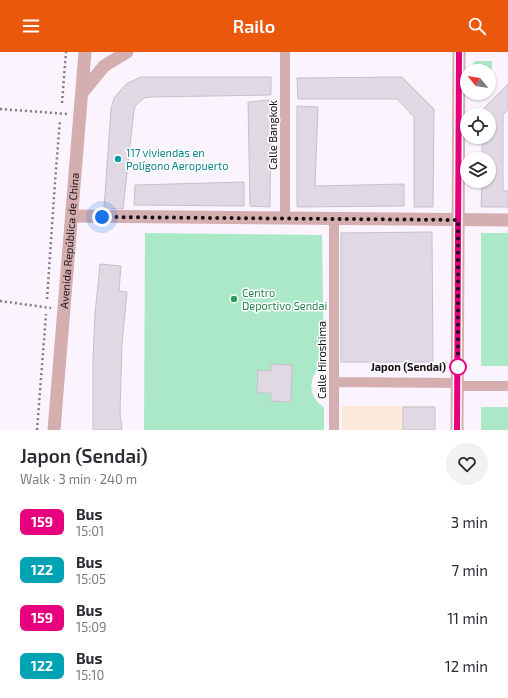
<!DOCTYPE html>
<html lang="en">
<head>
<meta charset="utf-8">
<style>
  :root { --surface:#fff; --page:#f2f2f3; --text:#2b2b33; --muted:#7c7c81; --accent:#ea580c }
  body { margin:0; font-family:"Exo 2",sans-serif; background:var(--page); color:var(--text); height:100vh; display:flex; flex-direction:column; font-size:15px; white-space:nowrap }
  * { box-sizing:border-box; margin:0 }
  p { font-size:13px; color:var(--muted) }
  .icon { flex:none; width:22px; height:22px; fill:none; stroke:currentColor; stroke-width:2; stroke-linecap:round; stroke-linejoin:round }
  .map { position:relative; height:378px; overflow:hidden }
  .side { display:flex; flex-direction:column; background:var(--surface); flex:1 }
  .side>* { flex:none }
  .badge { padding:0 8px; border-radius:6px; font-size:14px; line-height:26px }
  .needle { width:26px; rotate:300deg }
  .buttons { position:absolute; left:460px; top:12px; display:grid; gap:8px }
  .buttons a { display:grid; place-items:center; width:36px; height:36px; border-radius:50%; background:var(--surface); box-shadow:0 1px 3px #0004; font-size:20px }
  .you { position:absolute; width:20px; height:20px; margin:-10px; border:3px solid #fff; border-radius:50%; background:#1a73e8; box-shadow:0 0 0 6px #1a73e833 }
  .map>.badge { position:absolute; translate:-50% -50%; box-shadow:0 0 0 2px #fff }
  .round { display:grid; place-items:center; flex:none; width:42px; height:42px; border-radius:21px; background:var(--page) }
  .head { display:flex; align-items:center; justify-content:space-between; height:68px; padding:0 20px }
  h1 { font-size:19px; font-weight:600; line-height:30px }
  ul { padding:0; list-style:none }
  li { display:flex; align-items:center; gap:12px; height:48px; padding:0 20px }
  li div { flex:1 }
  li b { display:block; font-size:15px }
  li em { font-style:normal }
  li .badge { min-width:44px; font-weight:700; text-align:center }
  header { display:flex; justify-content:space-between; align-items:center; height:52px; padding:0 20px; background:var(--accent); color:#fff; font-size:18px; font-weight:600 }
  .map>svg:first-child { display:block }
</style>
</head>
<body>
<header><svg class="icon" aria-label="menu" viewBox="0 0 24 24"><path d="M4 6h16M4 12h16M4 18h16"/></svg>Railo<svg class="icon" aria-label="search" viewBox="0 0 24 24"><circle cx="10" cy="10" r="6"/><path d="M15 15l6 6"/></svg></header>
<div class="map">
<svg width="508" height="378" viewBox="0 0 508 378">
  <rect width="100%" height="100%" fill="#fbf4ff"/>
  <!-- education -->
  <path fill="#fce9d9" d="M342 354H434V378H342Z"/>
  <!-- green -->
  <path fill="#abe8c8" d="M476 9H492V17H473V11Z
    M145 181 322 183 324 311C312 320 307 336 316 348 318 351 321 353 324 355V378H144Z
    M481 181H508V314H481Z
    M481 355H508V378H481Z"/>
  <!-- building -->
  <path fill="#e0d9e3" stroke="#c7c0cb" d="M141 25H271V43L151 45 144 46 136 53 134 58 123 157 104 156 111 57 114 46 126 32Z
    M402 25 434 57 433 155H414V65L397 47H298L297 26Z
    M508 32V57L503 63V139H508V155H481L482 129H489V107H482V85H489V63H482V58Z
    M271 48 270 155 250 154 248 50Z
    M297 54 318 55 315 134 404 132V154L297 155Z
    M244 130V154L134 153 135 133Z
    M432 180 433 310H341V181Z
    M100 212 121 214 119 239 127 240 122 292 120 360 122 378H93V306L95 262Z
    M271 312 292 313 291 350 271 349V341H257L258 318 271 319Z
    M403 355H435V378H403Z"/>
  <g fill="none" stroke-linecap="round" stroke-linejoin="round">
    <!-- path -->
    <path stroke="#7f7a82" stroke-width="2.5" stroke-dasharray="2 3" stroke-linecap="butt" d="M62 51 66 0
      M0 57 68 62
      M47 247 55 130 60 68
      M0 249 51 256
      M37 378 46 262"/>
    <!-- pedestrian -->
    <path stroke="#d5aeaf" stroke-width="10" d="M285 0V166
      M334 330 458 331
      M457 334H508
      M334 378V167"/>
    <!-- minor -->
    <g stroke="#d5aeaf" stroke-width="13">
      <path d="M82 41 104 14 127 0"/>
      <path d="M72 164 508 168"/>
      <path id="s1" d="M54 378 85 0"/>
      <path d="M457 378 459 0"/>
    </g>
  </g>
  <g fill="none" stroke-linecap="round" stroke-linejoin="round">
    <!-- line casing -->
    <g stroke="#fff" stroke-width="9">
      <path id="line" d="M457 378 459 0"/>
    </g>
    <!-- line -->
    <use href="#line" stroke="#e6007e" stroke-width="6"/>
    <!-- walk -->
    <path stroke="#161317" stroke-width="4" stroke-dasharray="0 7.2" d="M102 165 458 168V317V315"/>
  </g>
  <!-- markers -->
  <circle fill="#0f9aa8" stroke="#fff" stroke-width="1.5" cx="118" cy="107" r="4"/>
  <circle fill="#2e9e5b" stroke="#fff" stroke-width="1.5" cx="234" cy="247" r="4"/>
  <circle fill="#fff" stroke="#e6007e" stroke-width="2" cx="458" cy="315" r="8"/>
  <g text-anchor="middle" stroke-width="3" stroke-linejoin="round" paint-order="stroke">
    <!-- street labels -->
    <g font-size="11" fill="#161317" stroke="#fff">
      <text transform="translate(273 83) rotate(-90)" y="4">Calle Bangkok</text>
      <text dy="4" stroke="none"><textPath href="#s1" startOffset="190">Avenida República de China</textPath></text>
      <text transform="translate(322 308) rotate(-90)" y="4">Calle Hiroshima</text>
    </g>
    <!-- culture labels -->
    <g font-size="11" fill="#0d838f" stroke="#fff" text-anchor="start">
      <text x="126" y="105">117 viviendas en<tspan x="126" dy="13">Polígono Aeropuerto</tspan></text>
    </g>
    <!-- leisure labels -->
    <g font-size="11" fill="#27864d" stroke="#fff" text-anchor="start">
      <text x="242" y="245">Centro<tspan x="242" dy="13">Deportivo Sendai</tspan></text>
    </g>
    <!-- stop labels -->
    <g font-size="11" font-weight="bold" fill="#161317" stroke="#fff" text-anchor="end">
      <text x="446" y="319">Japon (Sendai)</text>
    </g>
  </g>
</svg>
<div class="buttons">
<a><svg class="needle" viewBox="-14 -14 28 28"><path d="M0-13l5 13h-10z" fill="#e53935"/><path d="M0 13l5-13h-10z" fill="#7c7c81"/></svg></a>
<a><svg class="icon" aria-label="locate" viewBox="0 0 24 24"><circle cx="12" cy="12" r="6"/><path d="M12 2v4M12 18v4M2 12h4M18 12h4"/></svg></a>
<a><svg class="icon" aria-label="layers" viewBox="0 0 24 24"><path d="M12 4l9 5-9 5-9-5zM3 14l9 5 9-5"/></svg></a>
</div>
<div class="you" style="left:102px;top:165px"></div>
</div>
<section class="side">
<div class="head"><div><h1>Japon (Sendai)</h1><p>Walk · 3 min · 240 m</p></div><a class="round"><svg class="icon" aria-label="heart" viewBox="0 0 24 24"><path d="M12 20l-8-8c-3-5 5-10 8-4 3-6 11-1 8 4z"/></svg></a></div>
<ul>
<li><span class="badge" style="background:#e6007e;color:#fff">159</span><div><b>Bus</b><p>15:01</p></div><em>3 min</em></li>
<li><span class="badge" style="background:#00a3b4;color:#fff">122</span><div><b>Bus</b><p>15:05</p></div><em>7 min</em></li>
<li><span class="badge" style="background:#e6007e;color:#fff">159</span><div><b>Bus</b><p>15:09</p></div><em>11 min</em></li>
<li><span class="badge" style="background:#00a3b4;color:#fff">122</span><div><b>Bus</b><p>15:10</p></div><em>12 min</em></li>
</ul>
</section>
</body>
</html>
